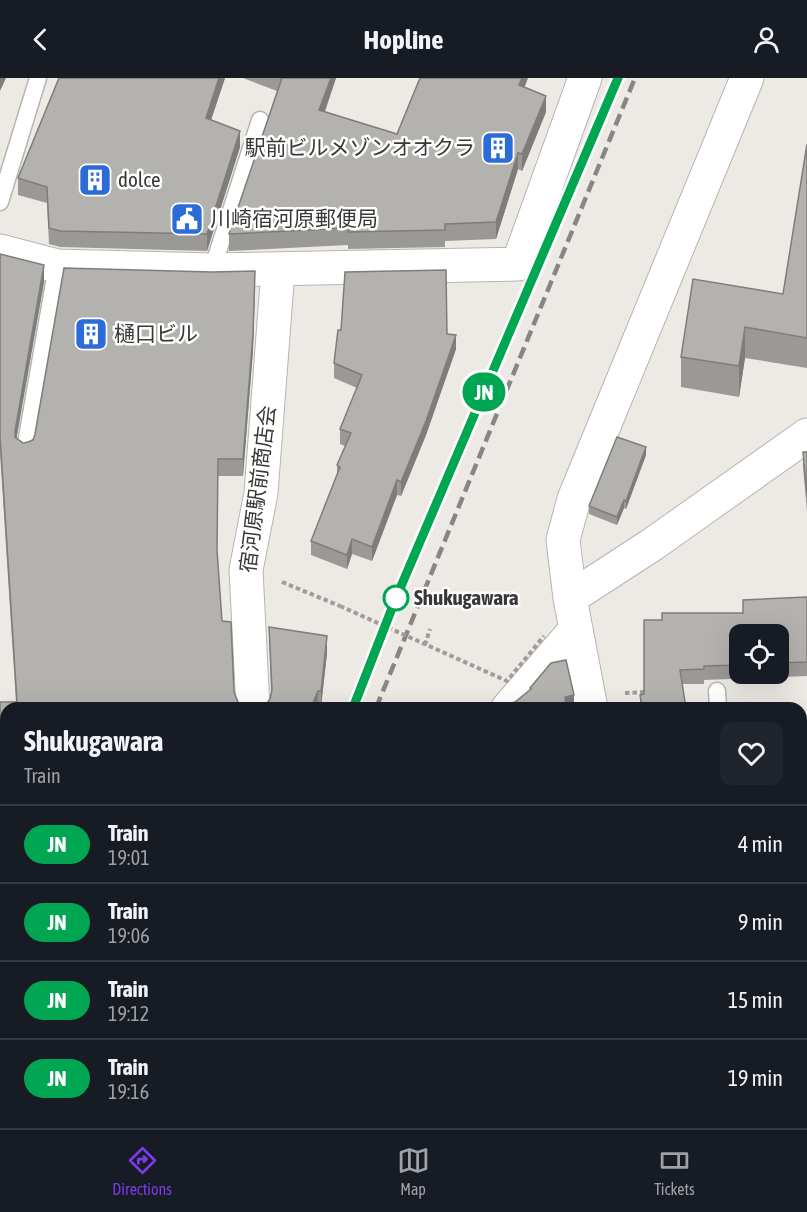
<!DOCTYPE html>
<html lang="en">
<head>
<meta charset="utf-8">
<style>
  :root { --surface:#171b24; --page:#20242c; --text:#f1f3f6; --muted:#9ea1a6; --line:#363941; --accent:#7c3aed }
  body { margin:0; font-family:"Asap Condensed","Noto Sans JP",sans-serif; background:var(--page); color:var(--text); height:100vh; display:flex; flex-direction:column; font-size:22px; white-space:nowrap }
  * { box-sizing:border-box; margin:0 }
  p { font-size:20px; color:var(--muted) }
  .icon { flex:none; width:33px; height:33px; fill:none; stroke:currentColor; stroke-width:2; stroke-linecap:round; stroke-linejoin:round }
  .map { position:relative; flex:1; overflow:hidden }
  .details { position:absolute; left:0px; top:624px; width:807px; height:426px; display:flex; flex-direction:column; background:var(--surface); border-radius:18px 18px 0 0; box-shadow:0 6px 24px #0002 }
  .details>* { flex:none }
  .badge { padding:0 12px; border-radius:20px; font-size:21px; line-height:39px }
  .fabs { position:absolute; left:729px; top:546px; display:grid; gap:12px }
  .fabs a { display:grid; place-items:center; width:60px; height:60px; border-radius:12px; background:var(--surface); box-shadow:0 6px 24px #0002; font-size:30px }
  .map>.badge { position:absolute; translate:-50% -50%; box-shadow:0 0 0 3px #fff }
  .round { display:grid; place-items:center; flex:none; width:63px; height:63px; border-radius:12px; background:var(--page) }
  .overview { display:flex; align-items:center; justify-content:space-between; height:102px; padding:0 24px }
  h1 { font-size:28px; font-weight:700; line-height:45px }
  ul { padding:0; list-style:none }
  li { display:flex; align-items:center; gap:18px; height:78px; padding:0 24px; border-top:2px solid var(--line) }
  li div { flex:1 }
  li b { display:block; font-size:22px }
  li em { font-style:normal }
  li .badge { min-width:66px; font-weight:700; text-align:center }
  header { display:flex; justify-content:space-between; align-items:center; height:78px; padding:0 24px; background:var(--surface); font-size:27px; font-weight:700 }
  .menu { display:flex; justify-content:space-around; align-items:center; height:84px; border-top:2px solid var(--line); background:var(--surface); font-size:16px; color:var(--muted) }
  .menu a { display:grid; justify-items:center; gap:3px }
  .menu .on { color:var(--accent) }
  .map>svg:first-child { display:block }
</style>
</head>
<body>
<header><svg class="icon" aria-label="back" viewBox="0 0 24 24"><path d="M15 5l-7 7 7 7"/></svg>Hopline<svg class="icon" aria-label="person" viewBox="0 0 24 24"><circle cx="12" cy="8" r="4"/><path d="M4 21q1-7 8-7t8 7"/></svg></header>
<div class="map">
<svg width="807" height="1050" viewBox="0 0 807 1050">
  <rect width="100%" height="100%" fill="#edeae6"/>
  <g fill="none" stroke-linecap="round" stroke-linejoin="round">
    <!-- lane casing -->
    <g stroke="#b7b5b1" stroke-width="19">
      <path id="lane" d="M0 124 38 0
        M212 192 260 42
        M25 371 57 188
        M717 613 718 630
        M248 1050 251 1044
        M293 1050 360 1044"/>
    </g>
    <!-- street casing -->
    <g stroke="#b7b5b1" stroke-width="35">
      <path id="street" d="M0 173 57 188 212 192 518 186 585 0
        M570 520 653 466 807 357
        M253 630 246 492 261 415 278 192
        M508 630 576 551
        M591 630 570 520 563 462 574 421 747 0
        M0 807H6
        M801 1006H807
        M0 1040H6
        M669 1044 670 1050
        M312 1048V1050
        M75 1050 77 1044"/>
    </g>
    <!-- path -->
    <path stroke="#9f9d9a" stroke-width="4" stroke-dasharray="4.5 3" stroke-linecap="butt" d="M282 504 340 528
      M425 567 430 551
      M625 615 647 614"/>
    <!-- lane -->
    <use href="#lane" stroke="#fff" stroke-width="16"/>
    <!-- street -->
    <use href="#street" stroke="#fff" stroke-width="33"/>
    <!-- rail -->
    <path stroke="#888684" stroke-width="4.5" stroke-dasharray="12 6" stroke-linecap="butt" d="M353 630 396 520 618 0
      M376 630 635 0
      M185 1050 187 1044
      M209 1050 212 1044"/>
    <!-- path-bridge -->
    <path stroke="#9f9d9a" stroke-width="4" stroke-dasharray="4.5 3" stroke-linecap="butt" d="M340 528 507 603 544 558"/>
  </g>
  <!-- wall -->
  <path fill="#9b9996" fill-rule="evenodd" d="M59 0H225L211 42 240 69 207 173 60 169 49 166 47 125 18 117V100Z
    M243 0H336L325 34 397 56 524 9 546 34 522 93 518 91 496 161 445 163V169L348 171V167L229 173V156L277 13Z
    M807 66V290L745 280 739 319 681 309V279L783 216Z
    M0 176 44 204 16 359 23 365 28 364 255 210 253 272 243 398H218L217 476 222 543 6 630V789L0 788V624H16L0 375Z
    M447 256 456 271 426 357 401 418 397 417 372 483 352 476 347 491 311 477V463L337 397V387L345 368 340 366V351L357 310 334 300V285Z
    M803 374H807V434L803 389Z
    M646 377 626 431 624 430 617 447 589 436V428Z
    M807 519V598L704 602V606H682L686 630H640V617L644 616 743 535ZM740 556H778V596H740Z
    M269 549 327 575 321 629 260 630 264 629 270 621 271 616Z
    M801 659H807V733L801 732Z
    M801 739H807V987L801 988Z"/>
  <!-- shaded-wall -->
  <path fill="#7e7d7a" d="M0 0H6L0 13Z
    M219 0H225L206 57V40Z
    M331 0H336L319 49V32Z
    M522 0H528L519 24V7Z
    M546 18V34L522 93V76Z
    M240 53V69L207 173V156Z
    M518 75V91L496 161V144Z
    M44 187V204L15 369V353Z
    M255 193 253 272 243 398V381Z
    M745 249V280L739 319V288Z
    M456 257V271L426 357 401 418V404Z
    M646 369V377L626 431V423Z
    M397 402V417L372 483V469Z
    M624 422V430L617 447V439Z
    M352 461V476L347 491V477Z
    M327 558V575L321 629V613Z
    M318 613 317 630H311Z
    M574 617V630H565V619Z"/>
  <!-- building -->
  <path fill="#b4b2ae" stroke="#7e7d7a" stroke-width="1.5" d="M59 0H219L206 40 240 53 207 156 60 153 49 150 47 109 18 100Z
    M282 0H331L319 32 397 56 420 0H522L519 7 546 18 522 76 518 75 496 144 445 146V152L348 154 349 150 229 156Z
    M807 66V260L745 249 739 288 681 279 693 201 783 216Z
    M0 176 44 187 15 353V359L23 365 28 364 33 362 35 356 64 190 212 194 255 193 253 256 243 381H218L217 472 222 543 231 544 234 614 238 624 245 630H6V773L0 772V624H17L0 358Z
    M446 192 447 256 456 257 426 343 401 404 397 402 372 469 352 461 347 477 311 463 340 389 337 387 351 355 340 351 362 297 334 285 338 252H341L345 194Z
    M617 359 646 369 626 423 624 422 617 439 589 428Z
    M803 374H807V419Z
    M807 519V584L778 585V556H740V587L704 588V591L680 592 686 630H642L640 617 644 616V542H662V535H743V522Z
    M269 549 327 558 321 613H318L311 630H260L264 629 270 621 272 612Z
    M566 582 574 617 565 619 566 630H509L512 628 511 625 515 624 531 611 530 610 551 585Z
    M801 659H807V719L801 718Z
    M801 739H807V973L801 974Z
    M807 1009V1050H713L712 1044H801V1011Z
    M428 1044H650V1050H428Z
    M297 1045 301 1050H252V1046Z"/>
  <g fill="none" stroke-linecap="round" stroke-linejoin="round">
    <!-- line casing -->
    <g stroke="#fff" stroke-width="14">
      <path id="line" d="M353 630 396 520 618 0"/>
    </g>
    <!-- line -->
    <use href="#line" stroke="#00a651" stroke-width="9"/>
  </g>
  <!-- icons -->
  <defs>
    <g id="building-square" transform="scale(1.725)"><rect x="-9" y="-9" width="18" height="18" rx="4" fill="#2c6cd9" stroke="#fff"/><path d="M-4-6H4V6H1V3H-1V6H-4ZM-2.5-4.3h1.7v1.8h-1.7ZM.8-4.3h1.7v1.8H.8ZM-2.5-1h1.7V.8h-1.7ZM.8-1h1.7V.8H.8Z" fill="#fff"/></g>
    <g id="civic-square" transform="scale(1.725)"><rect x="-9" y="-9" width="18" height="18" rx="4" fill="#2c6cd9" stroke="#fff"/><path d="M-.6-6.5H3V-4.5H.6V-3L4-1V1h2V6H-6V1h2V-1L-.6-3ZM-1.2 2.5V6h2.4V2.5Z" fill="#fff"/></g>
  </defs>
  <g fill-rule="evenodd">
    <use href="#building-square" x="498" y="70"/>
    <use href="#building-square" x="95" y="102"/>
    <use href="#civic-square" x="187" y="141"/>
    <use href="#building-square" x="91" y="256"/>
  </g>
  <!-- markers -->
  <circle fill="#fff" stroke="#00a651" stroke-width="3" cx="396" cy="520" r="12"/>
  <g text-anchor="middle" stroke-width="5" stroke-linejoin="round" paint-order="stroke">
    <!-- poi labels -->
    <g font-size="21" fill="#393837" stroke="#fff" text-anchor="start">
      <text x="475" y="77" text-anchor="end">駅前ビルメゾンオオクラ</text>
      <text x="118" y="109">dolce</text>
      <text x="210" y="148">川崎宿河原郵便局</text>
      <text x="114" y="263">樋口ビル</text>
    </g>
    <!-- street labels -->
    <g font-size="21" fill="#393837" stroke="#fff">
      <text transform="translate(258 411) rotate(-83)" y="7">宿河原駅前商店会</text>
    </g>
    <!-- stop labels -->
    <g font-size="21" font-weight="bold" fill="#393837" stroke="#fff" text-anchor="start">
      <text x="414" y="527">Shukugawara</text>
    </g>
  </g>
</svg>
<div class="fabs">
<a><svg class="icon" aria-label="locate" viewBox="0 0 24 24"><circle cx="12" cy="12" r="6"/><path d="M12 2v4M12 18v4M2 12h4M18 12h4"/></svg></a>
</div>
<b class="badge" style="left:484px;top:314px;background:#00a651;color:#fff">JN</b>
<section class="details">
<div class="overview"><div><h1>Shukugawara</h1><p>Train</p></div><a class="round"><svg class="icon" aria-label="heart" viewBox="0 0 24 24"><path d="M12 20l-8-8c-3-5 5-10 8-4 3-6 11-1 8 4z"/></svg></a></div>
<ul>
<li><span class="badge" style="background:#00a651;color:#fff">JN</span><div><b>Train</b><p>19:01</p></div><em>4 min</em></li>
<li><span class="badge" style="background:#00a651;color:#fff">JN</span><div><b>Train</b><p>19:06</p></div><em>9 min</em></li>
<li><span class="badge" style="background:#00a651;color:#fff">JN</span><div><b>Train</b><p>19:12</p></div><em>15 min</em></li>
<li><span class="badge" style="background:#00a651;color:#fff">JN</span><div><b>Train</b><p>19:16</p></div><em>19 min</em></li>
</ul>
</section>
</div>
<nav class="menu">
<a class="on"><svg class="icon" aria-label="directions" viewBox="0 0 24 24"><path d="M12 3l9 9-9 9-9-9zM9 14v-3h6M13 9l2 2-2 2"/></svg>Directions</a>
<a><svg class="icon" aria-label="map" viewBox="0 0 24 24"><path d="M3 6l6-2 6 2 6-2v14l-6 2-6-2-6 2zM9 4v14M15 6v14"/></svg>Map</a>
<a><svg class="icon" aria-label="tickets" viewBox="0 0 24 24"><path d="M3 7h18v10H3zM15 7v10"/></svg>Tickets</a>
</nav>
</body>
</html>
